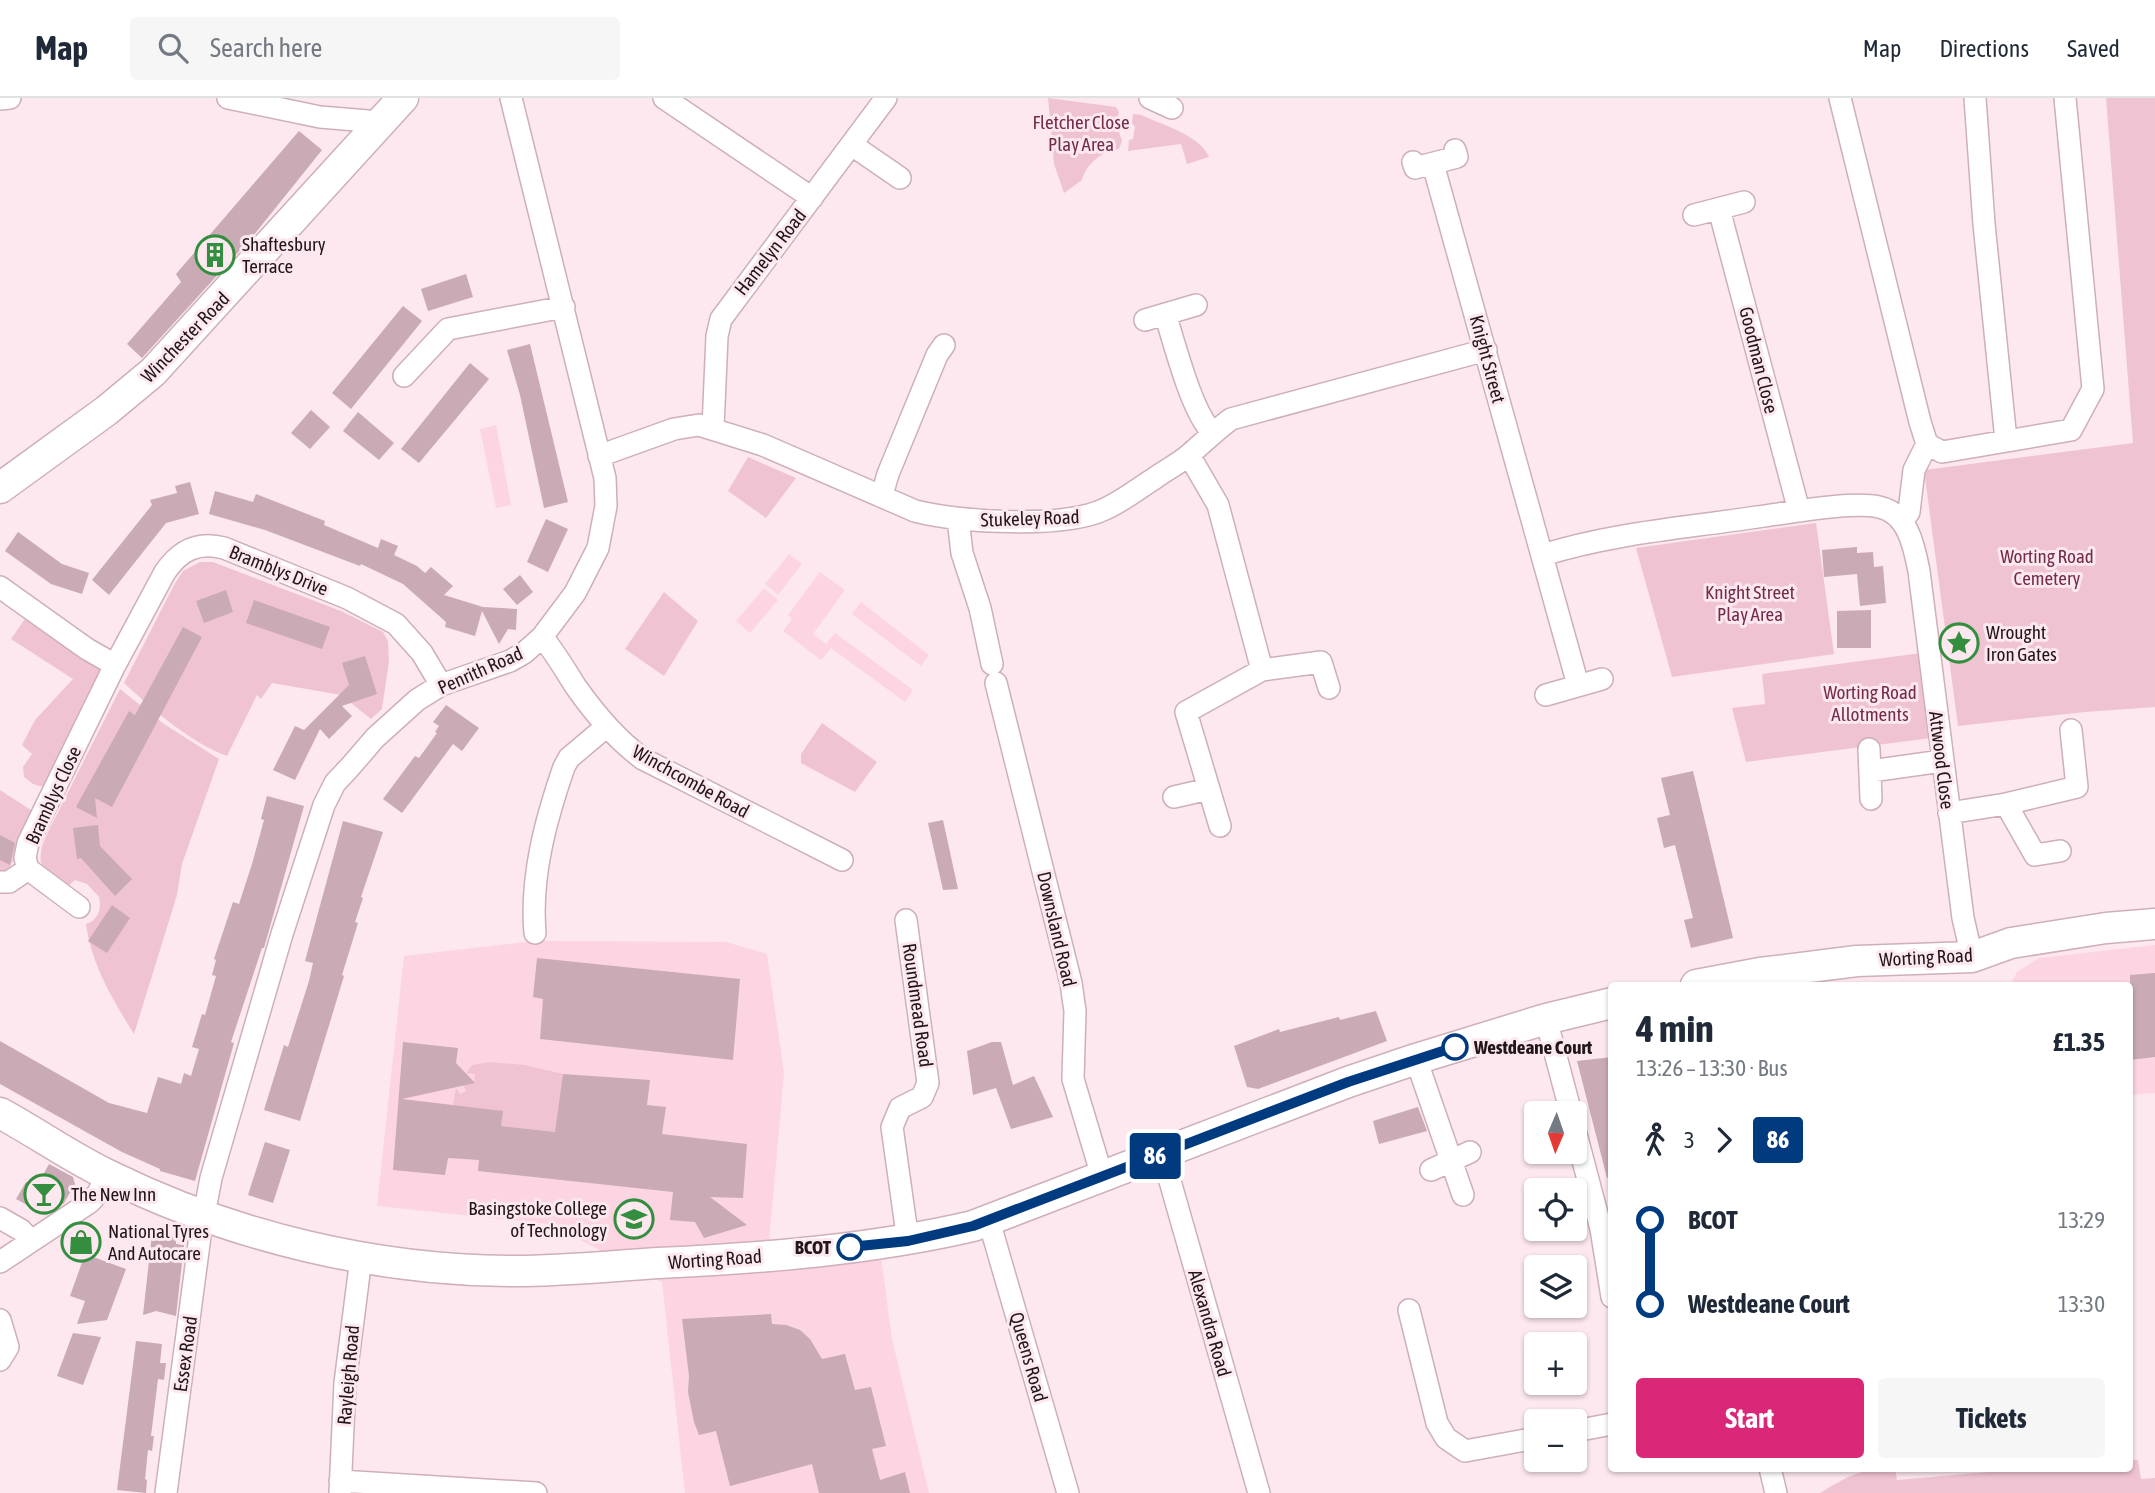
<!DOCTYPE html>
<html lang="en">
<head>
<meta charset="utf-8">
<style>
  :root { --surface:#fff; --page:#f6f6f7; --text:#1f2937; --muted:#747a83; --line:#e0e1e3; --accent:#db2777 }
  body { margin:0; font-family:"Asap Condensed",sans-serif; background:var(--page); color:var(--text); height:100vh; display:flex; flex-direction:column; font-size:26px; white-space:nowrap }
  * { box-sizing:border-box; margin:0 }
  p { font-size:23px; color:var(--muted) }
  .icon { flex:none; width:38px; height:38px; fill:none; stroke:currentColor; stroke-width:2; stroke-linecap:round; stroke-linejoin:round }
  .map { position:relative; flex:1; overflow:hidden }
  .panel { position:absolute; left:1608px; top:884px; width:525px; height:490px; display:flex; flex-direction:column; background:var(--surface); border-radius:7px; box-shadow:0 2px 5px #0004 }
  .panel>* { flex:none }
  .badge { padding:0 14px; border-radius:5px; font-size:24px; line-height:46px }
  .needle { width:46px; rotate:182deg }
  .fabs { position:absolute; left:1524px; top:1003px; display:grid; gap:14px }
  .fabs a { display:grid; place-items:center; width:63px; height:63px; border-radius:7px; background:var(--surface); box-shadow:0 2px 5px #0004; font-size:35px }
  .map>.badge { position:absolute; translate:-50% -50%; box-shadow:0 0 0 4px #fff }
  .legs { display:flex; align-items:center; gap:10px; height:77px; padding:0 28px; font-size:23px }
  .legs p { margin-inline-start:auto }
  .head { display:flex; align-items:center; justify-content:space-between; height:119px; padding:0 28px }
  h1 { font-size:38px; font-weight:700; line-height:52px }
  .cta { display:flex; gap:14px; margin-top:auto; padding:14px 28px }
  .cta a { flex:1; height:80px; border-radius:7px; background:var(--accent); color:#fff; font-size:28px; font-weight:700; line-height:80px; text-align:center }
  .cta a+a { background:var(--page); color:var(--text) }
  ul { padding:0 28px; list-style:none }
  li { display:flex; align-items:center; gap:24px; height:84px; font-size:26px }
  li i { display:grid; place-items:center; width:10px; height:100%; margin:0 9px; background:currentColor }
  li i::after { content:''; width:18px; height:18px; margin:-9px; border:5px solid; border-radius:50%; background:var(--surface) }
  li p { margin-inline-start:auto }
  li:first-child i { background:linear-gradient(#0000 50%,currentColor 0) }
  li:last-child i { background:linear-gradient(currentColor 50%,#0000 0) }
  header { display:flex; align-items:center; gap:42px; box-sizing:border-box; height:98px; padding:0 35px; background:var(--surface); border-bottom:2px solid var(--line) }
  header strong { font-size:33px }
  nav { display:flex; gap:38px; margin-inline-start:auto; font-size:24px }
  .search { width:490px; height:63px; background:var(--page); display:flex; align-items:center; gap:18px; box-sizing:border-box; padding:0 24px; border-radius:7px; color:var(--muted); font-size:26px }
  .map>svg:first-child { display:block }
</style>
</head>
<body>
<header>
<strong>Map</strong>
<div class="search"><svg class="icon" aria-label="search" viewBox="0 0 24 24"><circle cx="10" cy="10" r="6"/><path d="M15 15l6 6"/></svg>Search here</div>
<nav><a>Map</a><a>Directions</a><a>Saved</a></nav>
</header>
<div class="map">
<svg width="2155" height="1395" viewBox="0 0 2155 1395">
  <rect width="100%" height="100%" fill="#fce8ee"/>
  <!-- built -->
  <path fill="#fdd4e2" d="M496 327 511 407 496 410 480 331Z
    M789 456 802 466 778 497 765 486Z
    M820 474 845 492 813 536 826 546 835 535 913 592 905 604 831 550 821 562 783 533 792 521 788 517Z
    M764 490 778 502 750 535 736 523Z
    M861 504 929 557 921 568 852 516Z
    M534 843 726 844 767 856 784 975 767 1166 881 1159 892 1241 929 1395H685L662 1184 549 1126 377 1108 404 858Z
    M2155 847V995L2130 997V887H2010L2017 874 2039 860Z"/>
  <!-- green -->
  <path fill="#f0c3d3" d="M1048 0 1116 9 1119 14 1116 25 1122 43 1119 51C1102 53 1086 66 1082 82L1064 95 1054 66Z
    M2106 0H2155V609L2085 614 1958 628 1924 372 2133 345Z
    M1133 16 1141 17C1161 26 1201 38 1209 59L1187 66 1181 46 1128 53 1129 42 1133 41 1135 29 1132 25Z
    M748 359 796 380 766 420 728 393Z
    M1816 425 1834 556 1672 579 1636 450Z
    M200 464H213L341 513 383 534 388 543 389 563 382 611 371 621 341 597 272 585 261 601 257 597 227 658C191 645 152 611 124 585L174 487 183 473Z
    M664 494 698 523 664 578 625 551Z
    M27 518 98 568 101 577 47 690 33 686 24 679 23 669 32 656 22 647 35 622 73 581 11 541Z
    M1921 555 1931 640 1746 664 1732 610 1765 606 1762 576Z
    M120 591 164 626 219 661 182 766 177 797 134 936C113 902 91 866 86 826 98 822 102 811 99 799L87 786 75 782 66 790C42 776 34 765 46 738Z
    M822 625 877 664 855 694 801 665V656Z
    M0 692 37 716 6 776 0 772Z
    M489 964 525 967 563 976 560 1004 574 1036 501 1028 502 1013 467 1009 451 1016 456 990 460 996 466 993 463 987 474 985 475 976 466 975 472 967Z
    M2130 1362H2138L2141 1381 2155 1380V1395H1820C1848 1378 1861 1370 1895 1370L1897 1382 2035 1370H2130Z"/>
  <!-- building -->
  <path fill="#c9aab5" d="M299 33 322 52 253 138 142 260 127 246 181 184 176 176Z
    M466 176 473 199 428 213 421 191Z
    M403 208 422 223 351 311 332 295Z
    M530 246 568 404 544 410 520 297 507 252Z
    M470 265 489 281 419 365 401 351Z
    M311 312 330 329 310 351 291 335Z
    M358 314 394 345 379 362 343 333Z
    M190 384 199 416 166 425 109 497 92 482 152 407 150 402 177 395 175 388Z
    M215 393 253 404 256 396 325 423 324 427 378 450 381 441 398 448 394 457 417 468 425 475 431 469 453 488 444 497 483 509 517 511 516 532 508 531 499 546 482 513 475 538 445 529 446 524 403 486 361 466 360 468 265 432 209 416Z
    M546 421 568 431 548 474 527 464Z
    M18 434 62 466 89 475 82 496 51 486 5 453Z
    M1857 449V455L1873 454 1874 469 1883 468 1886 505 1860 508 1857 476 1824 479 1822 452Z
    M520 477 533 494 517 507 503 491Z
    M226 492 233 514 204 525 196 503Z
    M254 502 330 529 322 551 246 525Z
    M1871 512V550H1837V513Z
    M183 529 202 539 112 709 95 700 97 720 76 709 129 613 135 617Z
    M365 558 377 596 342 608 352 618 329 641 320 631 295 682 273 672 295 628 304 632 349 587 342 565Z
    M446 607 479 630 462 653 453 646 402 715 383 701 415 658 419 660 437 635 435 634 439 628 433 624Z
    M1693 673 1733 840 1691 850 1684 822 1693 820 1675 747 1664 750 1657 720 1670 717 1661 680Z
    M267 698 304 708 264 850H262L231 944 234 945 195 1083 160 1073V1071L122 1054 0 986V943L109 1005 147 1015 158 979 181 986 184 975 191 978 199 951 192 949 202 916 205 917 216 878 212 877 216 862 214 861 233 804 239 806 252 766 264 722 261 721Z
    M943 722 958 791 943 792 928 725Z
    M343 723 383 734 361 799 363 800 355 824 358 825 342 877 344 878 300 1023 264 1012 284 947 288 949 309 883 313 865 305 863Z
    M98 727 100 748 132 781 115 798 81 760 77 761 73 730Z
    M0 737 15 745 10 767 0 762Z
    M112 807 130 820 107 855 88 843Z
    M537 860 740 881 733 962 540 941 543 901 533 899Z
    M2155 875V959L2130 962V877Z
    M1376 913 1387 943 1258 991 1247 989 1234 948 1279 931 1280 934 1339 919 1340 922Z
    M403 944 458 950 456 965 475 985 402 1001 503 1013 501 1028 555 1034 563 976 650 982 647 1007 666 1009 662 1036 747 1046 743 1100 710 1099 747 1127 704 1140 695 1124 670 1122 673 1094 478 1073 479 1062 448 1060 445 1077 393 1072Z
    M992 944H1001L1013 987 1034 978 1053 1019 1011 1031 996 990 973 997 967 953Z
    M1612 959V1080H1607L1577 963Z
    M1418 1009 1427 1033 1379 1046 1373 1023Z
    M265 1044 290 1052 273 1105 248 1097Z
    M49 1066 73 1079 75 1086 64 1105 46 1117 16 1101 26 1084 36 1090Z
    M152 1136 166 1138 169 1136 176 1141V1146L184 1147 176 1218 156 1213 143 1217Z
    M85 1156 126 1171 107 1222 77 1226 85 1203 70 1198Z
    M771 1216 772 1226 786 1227 800 1232 810 1241 822 1261 845 1256 855 1292 871 1289 886 1348 872 1351 880 1382 905 1374 910 1395H819L812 1366 730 1388 716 1333 699 1337 694 1324 688 1294 689 1278 682 1221Z
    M73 1235 101 1239 83 1287 57 1278Z
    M136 1243 162 1246 160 1265H166L164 1282 158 1281 151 1338H154L152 1353 148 1352 145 1381 147 1382 146 1395 117 1392Z"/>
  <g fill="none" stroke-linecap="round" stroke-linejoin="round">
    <!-- street casing -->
    <g stroke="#ceafba" stroke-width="24">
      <path id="street" d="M228 0 320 19 380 24
        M664 0 812 100
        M1150 0 1172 10
        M1840 0 1920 324 1927 346 1942 354 2071 332 2093 291 2065 0
        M1975 0 1984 126 2006 342
        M0 1 10 0
        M852 47 900 80
        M1413 64 1415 70 1457 59 1455 52
        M1433 66 1578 587
        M1719 111 1799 413
        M1694 117 1744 104
        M1165 216C1175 246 1191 313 1212 334
        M1145 222 1196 207
        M404 278 448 231 564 209
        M713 330 717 238 721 221 886 0
        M1189 357 1218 407 1262 572 1186 614 1220 728
        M599 358 674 331 699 327 763 347 915 413C959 424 1064 431 1105 411 1123 403 1139 390 1155 380 1166 372 1180 365 1190 356 1204 344 1216 332 1231 321L1486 252
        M882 397 888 376 937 257 944 247
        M958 421 962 455 980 510 992 566
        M1902 423 1909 414 1914 372 1927 346
        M1543 457C1613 435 1685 430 1757 419 1788 415 1850 403 1879 409 1908 415 1914 448 1919 473L1963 820 1972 859
        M0 489 87 551 115 567
        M542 539C555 554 565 572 576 589 595 616 616 641 643 661L842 762
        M1262 572 1321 564 1329 590
        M996 585 1071 885 1075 913 1073 981 1102 1078
        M1546 597 1602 581
        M1869 651 1871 701
        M1871 673 1942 663
        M1174 699 1209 691
        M2006 706 2035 757 2060 753
        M1949 715 2006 706 2077 689 2071 632
        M0 784H9L28 771
        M79 809 28 771 25 760 28 745 115 567 165 474C180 452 198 443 224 450L347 500 396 526 422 555 441 587
        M906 822 928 985 922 999 900 1010 892 1029 908 1143
        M535 835C530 779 546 721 564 669L569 660 607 628
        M1546 921 1571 1015
        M1416 961 1463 1097
        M1575 1032 1601 1131 1612 1199
        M1162 1055 1259 1395
        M1431 1072 1470 1054
        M0 1120 21 1132 30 1142
        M989 1123 1068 1395
        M0 1164 90 1104 98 1095 107 1077
        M1409 1212 1437 1325 1446 1340 1465 1353 1536 1340
        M0 1222 8 1249 0 1262
        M1575 1333 1612 1326
        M1770 1370 1776 1395
        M340 1383 536 1395
        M166 1395 200 1138 211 1080 282 836 324 707 335 685 350 669 375 640 417 602 441 587 510 563 524 555 542 539 575 495 598 450 606 408 605 380 511 0
        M340 1395 345 1285 361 1160"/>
    </g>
    <!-- secondary casing -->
    <g stroke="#ceafba" stroke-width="33">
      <path id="secondary" d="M0 390 106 313 153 274 403 0
        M1696 887 1760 875 1857 863 1972 859 2011 845 2106 830 2155 826
        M0 1015C37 1035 72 1060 110 1078 234 1139 377 1173 515 1173 562 1173 610 1168 658 1165 763 1160 870 1152 973 1128L1348 984 1416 961 1546 921 1612 905"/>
    </g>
    <!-- street -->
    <use href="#street" stroke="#fff" stroke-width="21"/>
    <!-- secondary -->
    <use href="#secondary" stroke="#fff" stroke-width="30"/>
  </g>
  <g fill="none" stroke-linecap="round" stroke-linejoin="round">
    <!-- line-1 casing -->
    <g stroke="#fff" stroke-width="16">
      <path id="line-1" d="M850 1149 908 1143 973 1128 1348 984 1455 949"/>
    </g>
    <!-- line-1 -->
    <use href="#line-1" stroke="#003b80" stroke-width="10"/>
  </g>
  <!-- icons -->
  <defs>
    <g id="building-ring" transform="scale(2.0125)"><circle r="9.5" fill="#fce8ee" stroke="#348e3f" stroke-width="1.5"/><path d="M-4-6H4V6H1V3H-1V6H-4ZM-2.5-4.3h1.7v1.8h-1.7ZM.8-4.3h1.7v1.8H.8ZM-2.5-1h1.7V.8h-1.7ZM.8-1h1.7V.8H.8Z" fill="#348e3f"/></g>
    <g id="sight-ring" transform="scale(2.0125)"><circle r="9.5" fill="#fce8ee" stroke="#348e3f" stroke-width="1.5"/><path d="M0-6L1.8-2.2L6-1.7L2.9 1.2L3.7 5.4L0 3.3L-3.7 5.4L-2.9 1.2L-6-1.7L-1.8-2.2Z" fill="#348e3f"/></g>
    <g id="bar-ring" transform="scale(2.0125)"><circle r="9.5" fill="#fce8ee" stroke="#348e3f" stroke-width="1.5"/><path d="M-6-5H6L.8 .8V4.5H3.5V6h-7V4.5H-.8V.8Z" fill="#348e3f"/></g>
    <g id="university-ring" transform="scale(2.0125)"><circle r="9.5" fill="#fce8ee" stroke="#348e3f" stroke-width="1.5"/><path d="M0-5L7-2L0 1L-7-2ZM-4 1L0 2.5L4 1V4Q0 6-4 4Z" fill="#348e3f"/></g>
    <g id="shop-ring" transform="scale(2.0125)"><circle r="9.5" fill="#fce8ee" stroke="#348e3f" stroke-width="1.5"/><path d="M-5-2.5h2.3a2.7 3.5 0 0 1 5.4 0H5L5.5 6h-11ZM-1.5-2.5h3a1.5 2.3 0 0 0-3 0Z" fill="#348e3f"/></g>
  </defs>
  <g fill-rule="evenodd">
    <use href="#building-ring" x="215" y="157"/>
    <use href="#sight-ring" x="1959" y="545"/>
    <use href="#bar-ring" x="44" y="1096"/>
    <use href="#university-ring" x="634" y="1121"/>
    <use href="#shop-ring" x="81" y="1144"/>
  </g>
  <!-- markers -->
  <g fill="#fff" stroke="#003b80" stroke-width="3.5">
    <circle cx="1455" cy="949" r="12"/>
    <circle cx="850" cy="1149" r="12"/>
  </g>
  <g text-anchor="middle" stroke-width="6" stroke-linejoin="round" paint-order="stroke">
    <!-- park labels -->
    <g font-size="19" fill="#732c4b" stroke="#fce8ee">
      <text x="1081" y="31">Fletcher Close<tspan x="1081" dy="22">Play Area</tspan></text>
      <text x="2047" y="465">Worting Road<tspan x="2047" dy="22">Cemetery</tspan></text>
      <text x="1750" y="501">Knight Street<tspan x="1750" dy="22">Play Area</tspan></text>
      <text x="1870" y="601">Worting Road<tspan x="1870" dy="22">Allotments</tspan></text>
    </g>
    <!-- poi labels -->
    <g font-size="19" fill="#21161a" stroke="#fce8ee" text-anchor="start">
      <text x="242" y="153">Shaftesbury<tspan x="242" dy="22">Terrace</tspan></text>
      <text x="1986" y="541">Wrought<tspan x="1986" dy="22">Iron Gates</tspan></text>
      <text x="71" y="1103">The New Inn</text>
      <text x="607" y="1117" text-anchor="end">Basingstoke College<tspan x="607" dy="22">of Technology</tspan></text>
      <text x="108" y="1140">National Tyres<tspan x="108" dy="22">And Autocare</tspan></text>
    </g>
    <!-- street labels -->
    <g font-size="19" fill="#21161a" stroke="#fce8ee">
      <text transform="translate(770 154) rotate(-52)" y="7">Hamelyn Road</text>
      <text transform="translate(185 239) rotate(-46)" y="7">Winchester Road</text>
      <text transform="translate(1488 261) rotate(75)" y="7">Knight Street</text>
      <text transform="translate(1759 262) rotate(76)" y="7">Goodman Close</text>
      <text transform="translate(1030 420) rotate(-2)" y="7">Stukeley Road</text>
      <text transform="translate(279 472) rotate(22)" y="7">Bramblys Drive</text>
      <text transform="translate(480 572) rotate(-24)" y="7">Penrith Road</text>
      <text transform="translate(1942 662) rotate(83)" y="7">Attwood Close</text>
      <text transform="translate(691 683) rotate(29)" y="7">Winchcombe Road</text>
      <text transform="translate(53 697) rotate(-65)" y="7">Bramblys Close</text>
      <text transform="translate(1057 831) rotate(77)" y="7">Downsland Road</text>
      <text transform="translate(1926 859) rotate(-3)" y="7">Worting Road</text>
      <text transform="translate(918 907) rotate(82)" y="7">Roundmead Road</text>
      <text transform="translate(715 1161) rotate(-4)" y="7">Worting Road</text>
      <text transform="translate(1210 1225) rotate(74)" y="7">Alexandra Road</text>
      <text transform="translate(185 1256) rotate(-82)" y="7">Essex Road</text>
      <text transform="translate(1029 1259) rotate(74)" y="7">Queens Road</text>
      <text transform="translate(348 1277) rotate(-85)" y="7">Rayleigh Road</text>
    </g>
    <!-- stop labels -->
    <g font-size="19" font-weight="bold" fill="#21161a" stroke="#fce8ee" text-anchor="start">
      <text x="1474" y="956">Westdeane Court</text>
      <text x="831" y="1156" text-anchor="end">BCOT</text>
    </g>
  </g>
</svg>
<div class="fabs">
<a><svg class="needle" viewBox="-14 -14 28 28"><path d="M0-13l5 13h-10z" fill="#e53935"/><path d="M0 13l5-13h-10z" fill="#747a83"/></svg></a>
<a><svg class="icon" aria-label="locate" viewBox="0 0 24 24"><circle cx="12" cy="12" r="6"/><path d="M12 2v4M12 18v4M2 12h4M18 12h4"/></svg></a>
<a><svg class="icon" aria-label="layers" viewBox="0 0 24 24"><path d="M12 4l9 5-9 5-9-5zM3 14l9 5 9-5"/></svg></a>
<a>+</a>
<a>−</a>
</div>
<b class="badge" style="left:1155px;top:1058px;background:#003b80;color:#fff">86</b>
<section class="panel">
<div class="head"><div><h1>4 min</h1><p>13:26 – 13:30 · Bus</p></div><b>£1.35</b></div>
<div class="legs"><svg class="icon" aria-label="walk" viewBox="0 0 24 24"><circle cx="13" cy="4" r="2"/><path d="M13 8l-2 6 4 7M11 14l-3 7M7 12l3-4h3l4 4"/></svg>3<svg class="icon" aria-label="forward" viewBox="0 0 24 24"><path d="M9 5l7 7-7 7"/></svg><b class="badge" style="background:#003b80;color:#fff">86</b></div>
<ul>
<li><i style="color:#003b80"></i><b>BCOT</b><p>13:29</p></li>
<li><i style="color:#003b80"></i><b>Westdeane Court</b><p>13:30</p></li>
</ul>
<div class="cta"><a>Start</a><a>Tickets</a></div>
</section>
</div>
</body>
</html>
